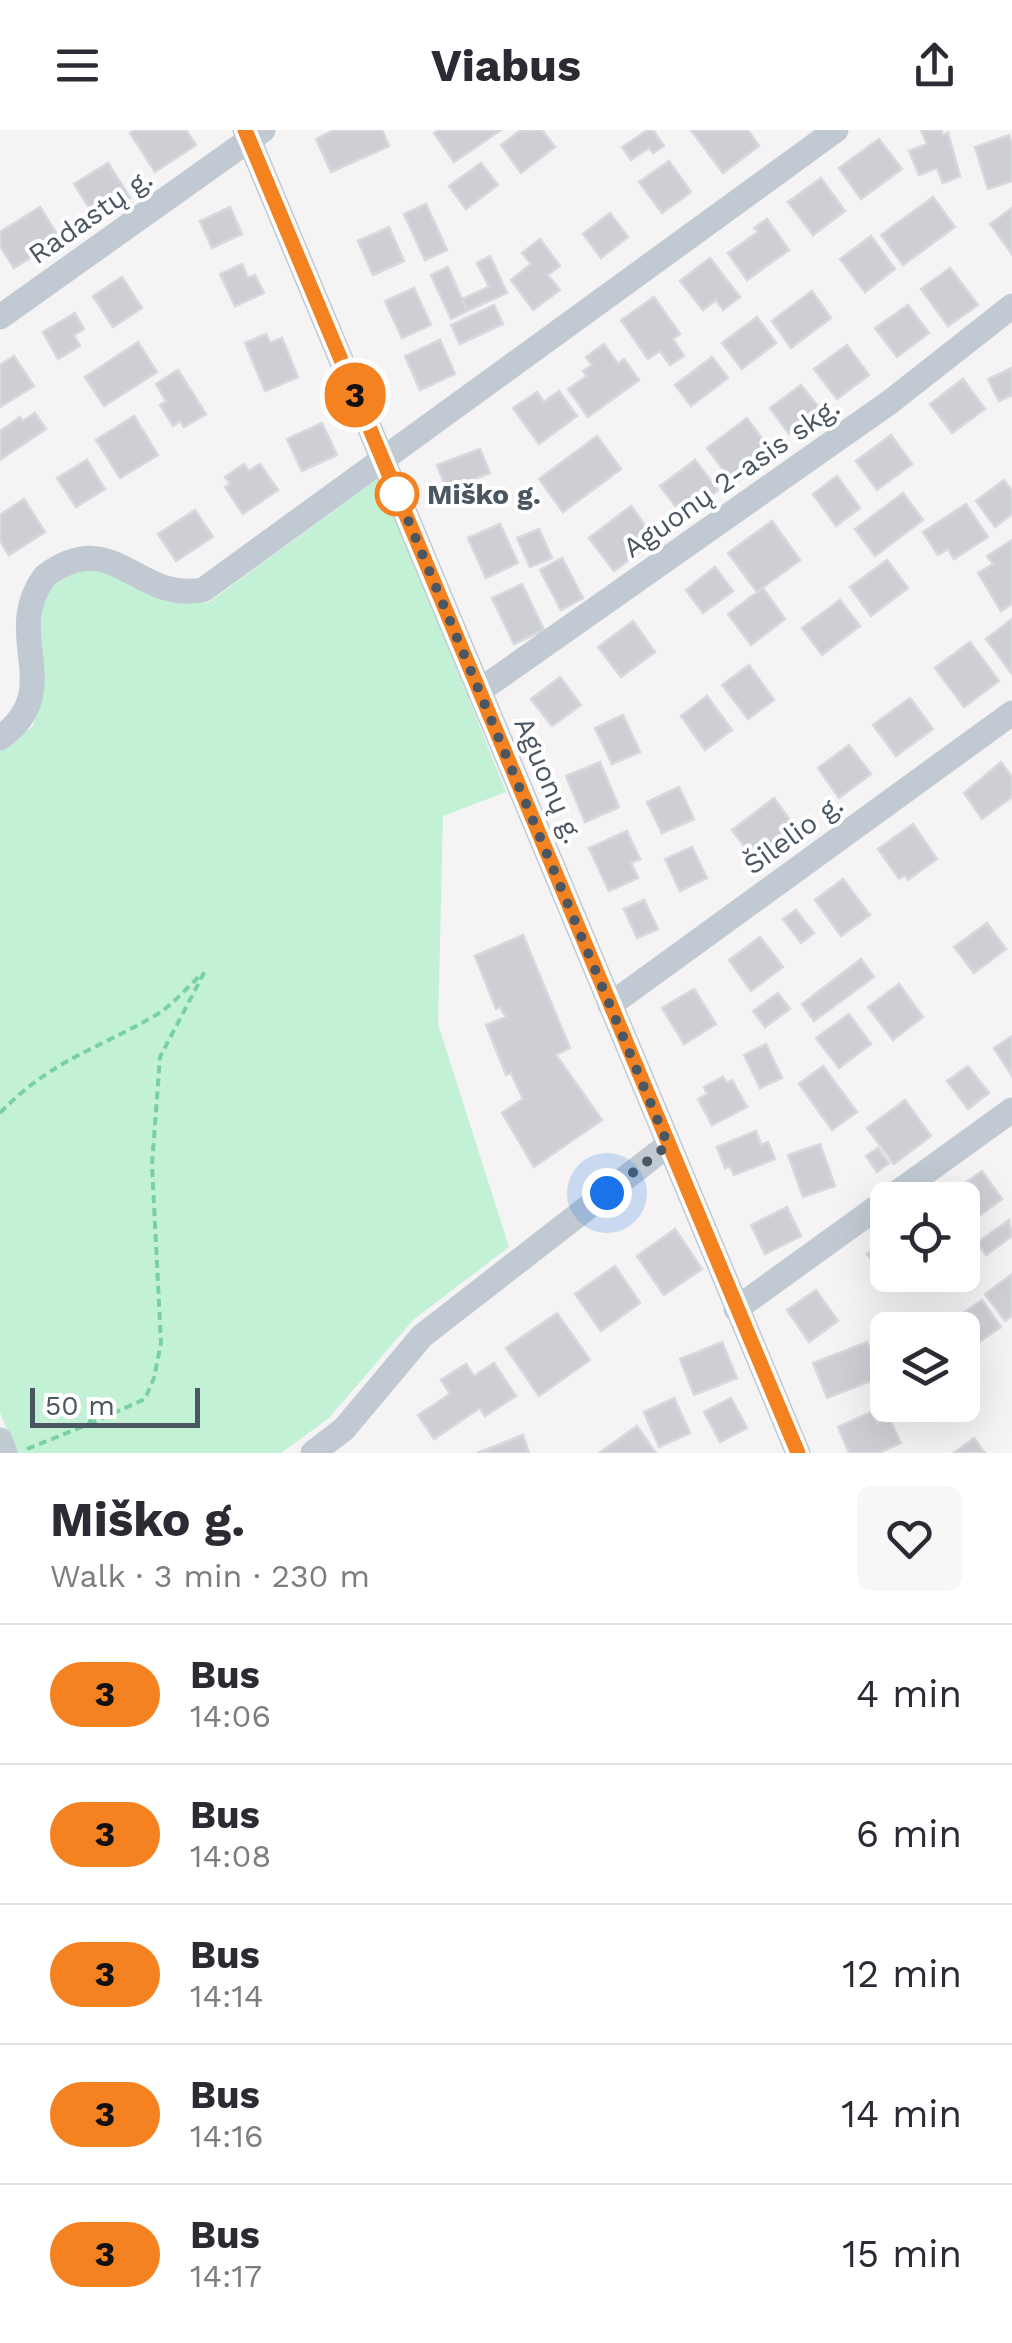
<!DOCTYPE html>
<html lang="en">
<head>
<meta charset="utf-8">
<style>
  :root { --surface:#fff; --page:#f7f7f7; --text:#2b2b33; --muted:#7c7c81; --line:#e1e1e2 }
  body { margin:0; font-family:"Work Sans",sans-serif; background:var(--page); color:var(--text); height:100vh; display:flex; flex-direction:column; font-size:38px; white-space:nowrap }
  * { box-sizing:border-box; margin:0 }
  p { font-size:32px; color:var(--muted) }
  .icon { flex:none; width:55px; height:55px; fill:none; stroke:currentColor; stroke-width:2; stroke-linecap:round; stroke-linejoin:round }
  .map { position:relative; height:1323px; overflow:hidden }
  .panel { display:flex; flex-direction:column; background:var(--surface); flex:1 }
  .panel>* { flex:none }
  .badge { padding:0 20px; border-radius:32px; font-size:35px; line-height:65px }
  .buttons { position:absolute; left:870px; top:1052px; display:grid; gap:20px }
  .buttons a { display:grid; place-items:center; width:110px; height:110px; border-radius:15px; background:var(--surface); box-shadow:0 10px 40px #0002; font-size:50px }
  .scale { position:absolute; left:30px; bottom:25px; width:170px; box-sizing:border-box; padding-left:10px; border:5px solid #4a5661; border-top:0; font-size:28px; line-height:35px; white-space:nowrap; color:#4a5661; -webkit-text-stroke:8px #fff; paint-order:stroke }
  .you { position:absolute; width:50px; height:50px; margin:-25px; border:8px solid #fff; border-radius:50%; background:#1a73e8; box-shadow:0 0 0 15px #1a73e833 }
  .map>.badge { position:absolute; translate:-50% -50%; box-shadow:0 0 0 5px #fff }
  .round { display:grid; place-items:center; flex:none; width:105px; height:105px; border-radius:15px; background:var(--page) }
  .head { display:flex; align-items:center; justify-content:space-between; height:170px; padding:0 50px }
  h1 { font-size:48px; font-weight:700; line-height:75px }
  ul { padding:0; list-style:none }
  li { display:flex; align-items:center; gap:30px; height:140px; padding:0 50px; border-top:2px solid var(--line) }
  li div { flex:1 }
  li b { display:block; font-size:38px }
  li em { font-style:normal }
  li .badge { min-width:110px; font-weight:700; text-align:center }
  header { display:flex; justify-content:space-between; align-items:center; height:130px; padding:0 50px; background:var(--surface); font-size:45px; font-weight:700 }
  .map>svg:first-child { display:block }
</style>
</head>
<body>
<header><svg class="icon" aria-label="menu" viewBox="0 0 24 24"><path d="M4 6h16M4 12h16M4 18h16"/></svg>Viabus<svg class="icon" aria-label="share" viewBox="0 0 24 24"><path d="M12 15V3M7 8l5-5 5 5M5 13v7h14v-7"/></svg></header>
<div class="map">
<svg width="1012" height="1323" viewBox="0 0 1012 1323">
  <rect width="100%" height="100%" fill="#f5f3f3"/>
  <!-- green -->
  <path fill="#c3f1d5" d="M380 347 506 662 443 686 438 894 509 1117 413 1190 329 1288 281 1323H17L0 1283V620L33 596 38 571 37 465 77 441 95 436 180 471 208 473Z"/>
  <!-- building -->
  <path fill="#cdcfd5" stroke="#d7d9de" stroke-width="2.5" d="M134 0H186L196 15 155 42 130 3Z
    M334 0H382L389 16 331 42 316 9Z
    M439 0H501L454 32 434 3Z
    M521 0H542L555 17 521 43 501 15Z
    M648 0H653L664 16 653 23 649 18 631 30 622 17Z
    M691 0H748L759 16 723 43Z
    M921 0H941L943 5 948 3 960 46 943 53 937 38 919 45 909 21 927 14Z
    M1009 5 1012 15V51L988 59 975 17Z
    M879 9 902 39 861 69 839 38Z
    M669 31 691 62 662 83 639 52Z
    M108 33 130 68 97 90 74 54Z
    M481 33 498 55 466 79 449 56Z
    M821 48 845 81 813 105 788 72Z
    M933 67 955 97 903 135 881 105Z
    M426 74 447 120 425 130 404 84Z
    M40 77 60 109 14 138 0 116V102Z
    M230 77 242 104 212 118 200 91Z
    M1012 78V124L990 94Z
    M610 83 628 107 601 128 583 104Z
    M767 89 789 120 747 150 728 123 758 102 754 98Z
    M389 97 404 131 373 145 358 111Z
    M871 106 895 139 865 162 840 129Z
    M540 109 560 136 548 145 560 160 533 180 511 150 531 134 522 123Z
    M490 126 507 163 467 181 462 169 489 157 477 133Z
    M710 128 740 167 723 180 716 170 703 180 680 151Z
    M242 134 248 148 255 145 264 163 235 176 220 144Z
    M448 137 467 181 451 189 431 145Z
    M950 138 978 175 948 196 921 159Z
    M122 147 142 178 113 197 93 166Z
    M414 158 431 195 402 208 385 171Z
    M812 161 831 188 791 218 772 191Z
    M654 167 680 204 673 209 684 226 670 235 660 221 648 229 621 190Z
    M494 175 503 194 460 214 451 195Z
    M908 175 929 203 897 227 875 198Z
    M75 183 84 199 74 205 80 216 58 229 43 202Z
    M757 187 776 213 742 239 722 213Z
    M266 204 270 213 282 208 298 247 265 261 245 213Z
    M440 210 455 244 420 260 405 226Z
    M138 212 157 242 104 276 85 247Z
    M604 214 618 234 624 229 639 250 588 287 568 259 587 246 583 241 592 235 586 227Z
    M847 215 869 245 837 269 814 239Z
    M14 226 34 256 0 277V235Z
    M712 227 728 248 691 276 675 255Z
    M1012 238V265L999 271 988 249Z
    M178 240 206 284 184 297 180 291 173 296 160 275 166 271 156 254Z
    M963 249 985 279 952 303 930 274Z
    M801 255 821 280 789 304 770 278Z
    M559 261 577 286 539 314 513 278 537 262 544 272Z
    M35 283 46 299 0 330V301L20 287 23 291Z
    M134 286 158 325 120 348 96 310Z
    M747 288 774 325 734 354 707 318Z
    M322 293 337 325 302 341 287 309Z
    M891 305 912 334 877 360 856 331Z
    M597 306 621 339 563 382 539 349Z
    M480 319 490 343 474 349 478 358 450 369 437 335Z
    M87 330 105 359 76 377 57 348Z
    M695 330 718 360 683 386 660 356Z
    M244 334 249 341 260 334 278 360 243 384 225 357 230 354 225 347Z
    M837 346 860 378 836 396 813 364Z
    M1004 350 1012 361V384L995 397 976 371Z
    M903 363 923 390 875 426 855 399Z
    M24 369 45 402 9 425 0 411V385Z
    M966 374 988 407 954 429 948 419 938 425 923 402Z
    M631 376 656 410 614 441 589 408Z
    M195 380 213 407 176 431 158 404Z
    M772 391 800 430 757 462 728 423Z
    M500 394 518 433 486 448 468 408Z
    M539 399 552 428 530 437 517 408Z
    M1012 410V474L1001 481 978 443 993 434 987 426Z
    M562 428 583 468 561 480 540 440Z
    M887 430 908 458 871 486 850 457Z
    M715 437 733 461 703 483 686 460Z
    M522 454 544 500 514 514 492 468Z
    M763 458 785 489 751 515 728 484Z
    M840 470 860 496 822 525 802 498Z
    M1012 489V544L986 509Z
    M633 491 655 522 621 547 598 517Z
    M970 512 999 551 964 577 935 538Z
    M749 535 774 570 748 589 722 555Z
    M560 547 581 575 552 596 531 569Z
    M707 566 732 600 705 620 681 586Z
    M910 568 933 599 896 626 873 595Z
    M623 585 640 622 612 634 595 598Z
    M849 615 871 644 839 668 818 638Z
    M600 632 619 677 585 692 566 646Z
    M1001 632 1012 647V667L982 689 964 663Z
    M679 657 694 689 662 703 647 672Z
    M774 668 795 697 753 728 732 700Z
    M913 694 937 729 908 750 905 745 899 749 878 719Z
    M627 701 640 729 631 733 638 748 609 761 589 718Z
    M692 717 707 748 680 761 665 729Z
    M843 749 870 785 841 806 815 770Z
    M644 770 658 799 637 808 624 779Z
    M796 780 814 803 801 813 783 789Z
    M987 793 1006 819 974 843 954 817Z
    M523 805 570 918 556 925 602 990 534 1037 502 983 523 969 511 943 506 945 486 895 506 887 500 877 496 879 475 826Z
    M760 807 783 837 751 861 729 830Z
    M861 829 874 847 814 891 802 874Z
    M899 854 923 887 893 910 868 877Z
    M694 859 716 894 684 914 662 878Z
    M778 863 790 879 765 897 753 881Z
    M849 884 871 914 839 938 816 908Z
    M1012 906V946L994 918Z
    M766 914 782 948 760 958 744 925Z
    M823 936 857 982 832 1000 799 954Z
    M968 936 989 963 968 979 947 951Z
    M723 947 727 953 732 950 747 977 712 995 698 969 707 964 704 957Z
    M905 970 931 1006 894 1034 867 998Z
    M756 1001 761 1015 768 1012 775 1029 734 1045 730 1036 725 1038 717 1017Z
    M820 1014 835 1056 803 1067 788 1025Z
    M878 1018 889 1033 877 1042 866 1026Z
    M982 1041 1002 1069 971 1092 962 1081V1070H954L950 1064Z
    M787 1077 801 1106 765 1124 751 1095Z
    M1009 1090 1012 1106 986 1125 977 1113Z
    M675 1099 702 1139 664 1165 637 1126Z
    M888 1109V1145H898L888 1153 867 1124Z
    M615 1136 640 1173 601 1201 575 1164Z
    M1012 1144V1186L1005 1191 985 1164Z
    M816 1160 838 1191 809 1212 787 1180Z
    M982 1170 1001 1197 962 1224V1200H948L963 1190 960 1185Z
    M557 1183 590 1230 539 1266 506 1218Z
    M722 1212 737 1248 694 1265 680 1229Z
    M867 1212 881 1247 827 1268 813 1233Z
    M494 1233 516 1266 485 1286 480 1278 434 1309 418 1285 450 1264 441 1250 466 1234 474 1246Z
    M674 1268 690 1303 659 1317 644 1282Z
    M731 1268 747 1298 720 1312 704 1282Z
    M871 1282 877 1293 889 1288 901 1313 878 1323H849L838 1297Z
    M637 1296 656 1323H599Z
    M523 1305 529 1323H477Z
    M974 1308 985 1323H954Z"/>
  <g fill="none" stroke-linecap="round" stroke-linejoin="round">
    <!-- path -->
    <path stroke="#7ad0a6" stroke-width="4" stroke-dasharray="8 5" stroke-linecap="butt" d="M0 983C51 930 96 920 156 885 173 875 187 857 202 844
      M89 1294 145 1269 154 1248 161 1213 152 1035 160 927 205 841
      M27 1319 89 1294 97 1272"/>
    <!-- minor -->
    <path stroke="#c1cad2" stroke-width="25" d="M245 0 798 1323
      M0 187 263 0
      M479 561 890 272 1012 176
      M0 608C68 559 0 506 45 446 115 395 134 472 203 460L836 0
      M610 875 1012 583
      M736 1179 1012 980
      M0 1310 5 1323
      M313 1323 344 1299 422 1206 668 1015"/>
  </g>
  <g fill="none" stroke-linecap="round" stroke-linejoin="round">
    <!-- line casing -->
    <g stroke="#fff" stroke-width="22">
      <path id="line" d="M245 0 798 1323"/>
    </g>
    <!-- line -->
    <use href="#line" stroke="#f58220" stroke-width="15"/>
    <!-- walk -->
    <path stroke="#4a5661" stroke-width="10" stroke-dasharray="0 18" d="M397 364 396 361 668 1015 607 1063"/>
  </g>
  <!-- markers -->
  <circle fill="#fff" stroke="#f58220" stroke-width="5" cx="397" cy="364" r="20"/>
  <g text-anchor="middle" stroke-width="8" stroke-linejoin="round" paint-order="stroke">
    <!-- street labels -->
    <g font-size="28" fill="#4a5661" stroke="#fff">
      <text transform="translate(90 86) rotate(-35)" y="10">Radastų g.</text>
      <text transform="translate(731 347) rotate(-35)" y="10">Aguonų 2-asis skg.</text>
      <text transform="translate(549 650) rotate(67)" y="10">Aguonų g.</text>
      <text transform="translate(793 704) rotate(-36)" y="10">Šilelio g.</text>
    </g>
    <!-- stop labels -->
    <g font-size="28" font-weight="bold" fill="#4a5661" stroke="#fff" text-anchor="start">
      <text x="427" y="374">Miško g.</text>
    </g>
  </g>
</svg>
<div class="buttons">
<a><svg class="icon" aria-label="locate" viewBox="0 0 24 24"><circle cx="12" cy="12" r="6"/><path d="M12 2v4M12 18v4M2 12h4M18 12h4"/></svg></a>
<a><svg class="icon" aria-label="layers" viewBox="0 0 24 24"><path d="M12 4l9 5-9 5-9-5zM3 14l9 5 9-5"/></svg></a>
</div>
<div class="scale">50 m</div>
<div class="you" style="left:607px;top:1063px"></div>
<b class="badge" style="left:355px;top:265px;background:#f58220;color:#111">3</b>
</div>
<section class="panel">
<div class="head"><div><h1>Miško g.</h1><p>Walk · 3 min · 230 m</p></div><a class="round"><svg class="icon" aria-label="heart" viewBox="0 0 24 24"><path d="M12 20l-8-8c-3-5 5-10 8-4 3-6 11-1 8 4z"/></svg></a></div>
<ul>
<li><span class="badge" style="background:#f58220;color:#111">3</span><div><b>Bus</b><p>14:06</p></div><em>4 min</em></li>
<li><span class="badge" style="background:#f58220;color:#111">3</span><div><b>Bus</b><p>14:08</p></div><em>6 min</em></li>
<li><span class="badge" style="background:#f58220;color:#111">3</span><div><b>Bus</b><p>14:14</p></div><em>12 min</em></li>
<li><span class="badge" style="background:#f58220;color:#111">3</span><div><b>Bus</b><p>14:16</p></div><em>14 min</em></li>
<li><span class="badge" style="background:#f58220;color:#111">3</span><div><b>Bus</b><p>14:17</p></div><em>15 min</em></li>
</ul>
</section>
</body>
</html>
